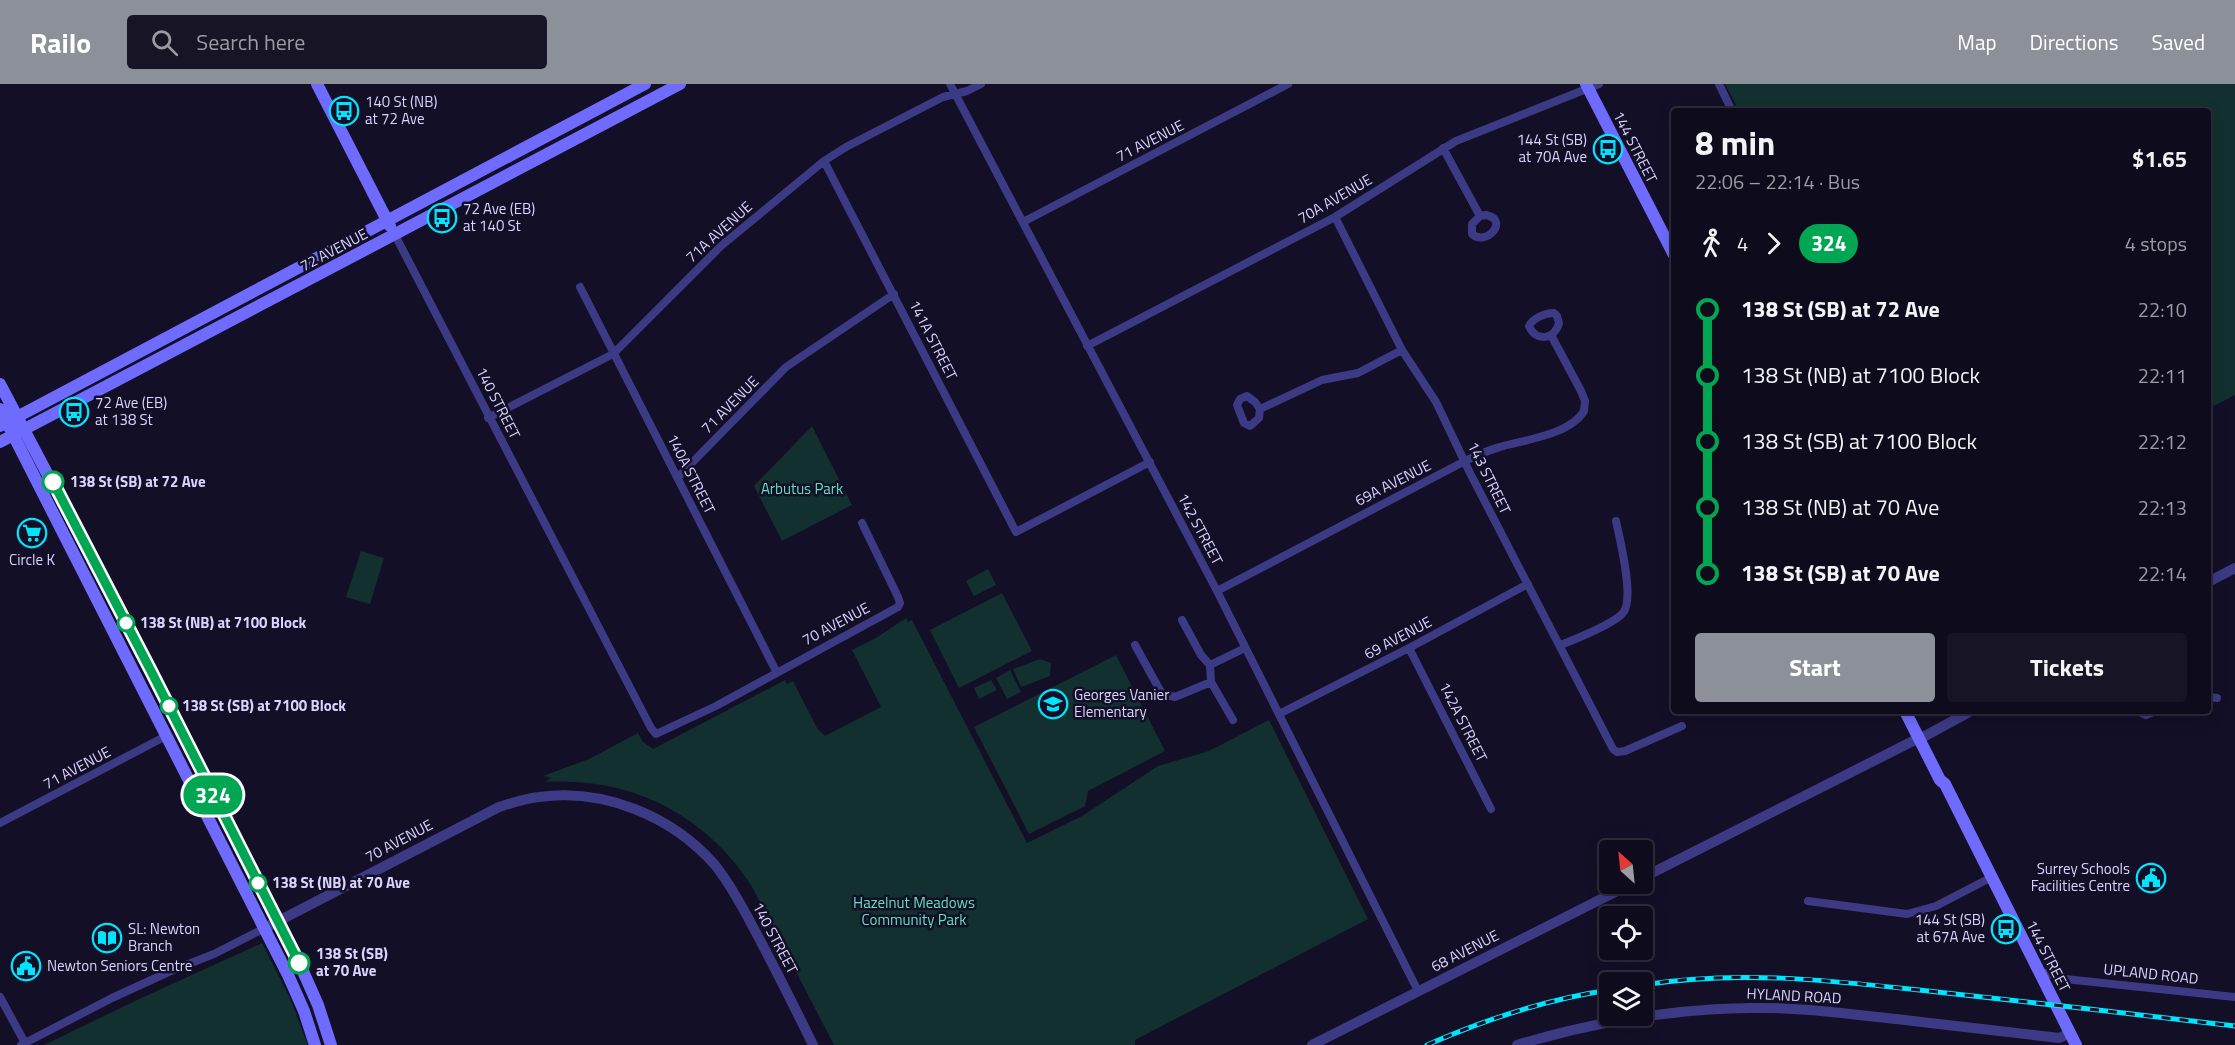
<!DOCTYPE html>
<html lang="en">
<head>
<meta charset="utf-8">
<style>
  :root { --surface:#0e0b1c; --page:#171425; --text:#f1f3f6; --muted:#9b9ba3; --line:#2e2b3b; --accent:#8c9099 }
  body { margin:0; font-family:"Titillium Web",sans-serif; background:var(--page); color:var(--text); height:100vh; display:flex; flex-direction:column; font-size:22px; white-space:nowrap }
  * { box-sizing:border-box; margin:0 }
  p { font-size:20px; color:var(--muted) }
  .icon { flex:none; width:33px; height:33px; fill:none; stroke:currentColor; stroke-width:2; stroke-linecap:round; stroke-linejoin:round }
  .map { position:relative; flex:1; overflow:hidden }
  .sheet { position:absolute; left:1671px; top:24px; width:540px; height:606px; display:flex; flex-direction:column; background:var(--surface); border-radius:6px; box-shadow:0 3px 15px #0003,0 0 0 2px var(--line) }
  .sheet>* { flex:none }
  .badge { padding:0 12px; border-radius:20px; font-size:21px; line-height:39px }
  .needle { width:39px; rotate:333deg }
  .fabs { position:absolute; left:1599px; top:756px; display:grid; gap:12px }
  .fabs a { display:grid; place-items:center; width:54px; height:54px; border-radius:6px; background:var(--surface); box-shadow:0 3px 15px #0003,0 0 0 2px var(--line); font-size:30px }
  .map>.badge { position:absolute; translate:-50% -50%; box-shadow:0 0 0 3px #fff }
  .legs { display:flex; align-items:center; gap:9px; height:66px; padding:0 24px; font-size:20px }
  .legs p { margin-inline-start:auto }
  .summary { display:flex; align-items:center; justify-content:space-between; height:102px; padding:0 24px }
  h1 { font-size:33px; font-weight:700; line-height:45px }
  .cta { display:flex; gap:12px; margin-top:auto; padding:12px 24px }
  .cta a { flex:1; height:69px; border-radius:6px; background:var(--accent); color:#fff; font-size:24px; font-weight:700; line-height:69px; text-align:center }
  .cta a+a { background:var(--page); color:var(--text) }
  ul { padding:0 24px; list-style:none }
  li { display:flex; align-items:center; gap:21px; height:66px; font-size:22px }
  li i { display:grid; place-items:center; width:9px; height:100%; margin:0 8px; background:currentColor }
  li i::after { content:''; width:15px; height:15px; margin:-8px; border:4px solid; border-radius:50%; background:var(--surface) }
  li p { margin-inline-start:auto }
  li:first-child i { background:linear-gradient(#0000 50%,currentColor 0) }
  li:last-child i { background:linear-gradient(currentColor 50%,#0000 0) }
  header { display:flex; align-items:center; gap:36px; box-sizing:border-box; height:84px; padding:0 30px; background:var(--accent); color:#fff }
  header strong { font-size:28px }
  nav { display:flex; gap:33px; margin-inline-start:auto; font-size:21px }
  .search { width:420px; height:54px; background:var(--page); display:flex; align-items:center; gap:15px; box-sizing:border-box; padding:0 21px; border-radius:6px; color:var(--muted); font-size:22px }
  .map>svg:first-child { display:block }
</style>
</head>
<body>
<header>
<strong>Railo</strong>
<div class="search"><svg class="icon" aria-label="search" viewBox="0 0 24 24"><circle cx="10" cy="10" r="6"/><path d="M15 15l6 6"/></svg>Search here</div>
<nav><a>Map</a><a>Directions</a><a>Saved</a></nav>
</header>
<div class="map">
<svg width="2235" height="961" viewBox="0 0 2235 961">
  <rect width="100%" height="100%" fill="#130f26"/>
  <!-- green -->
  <path fill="#12302f" d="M1725 0H2235V311L2208 325V27H1739Z
    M812 342 852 421 782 457 754 402Z
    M361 467 384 474 370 520 346 513Z
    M988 485 996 501 974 512 966 497Z
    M1002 509 1032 567 959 604 930 546Z
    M906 534 908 538 912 536 1027 759 1082 732 1158 682 1209 667 1269 636 1368 835 1135 956V961H834L751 801C704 730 632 693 545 698L551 694 543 692 589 675 638 649 643 658 653 665 785 596 787 600 793 597 817 644 825 652 881 623 852 566 876 554Z
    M1116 571 1165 667 1088 707 1085 722 1029 750 974 643Z
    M1040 575 1051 579 1050 592 1021 603 1013 585Z
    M1010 586 1021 608 1007 615 996 594Z
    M991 596 997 606 979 615 974 604Z
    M262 859 290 914 308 961H44L137 916Z"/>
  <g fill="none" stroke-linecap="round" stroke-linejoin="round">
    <!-- minor -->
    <path stroke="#3d3a85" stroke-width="8" d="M950 0 1217 507 1418 907
      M1719 0 1732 27
      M1443 64 1480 132
      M824 77 1016 448 1150 378
      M1486 131C1510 136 1486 163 1472 150V140L1480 132Z
      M1335 133 1402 266 1436 318 1470 389 1613 665 1617 668 1625 667 1682 642
      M1023 138 1288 0
      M395 151 651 644 656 650 716 622 898 523 900 519 898 513 862 439
      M580 203 777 589
      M1554 229 1557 232 1559 239C1555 255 1536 259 1529 242 1533 234 1545 229 1554 229Z
      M1087 262 1335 133 1456 57 1599 0
      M1247 312 1255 318 1260 325 1259 334 1250 342 1244 339 1237 321 1240 315Z
      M1260 325 1322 296 1358 289 1402 266
      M488 334 613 270 721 162 824 77 846 63 943 13 967 7 981 0
      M678 393 786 283 894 210
      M1217 507 1465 377C1476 372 1488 366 1500 363 1523 356 1570 351 1584 327L1585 317 1581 307 1551 251
      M1182 536 1201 571 1210 581 1211 598 1233 636
      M1135 561 1162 610 1175 613 1211 598
      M1561 561C1575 555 1614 540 1623 529 1635 515 1620 456 1616 437
      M1409 564 1491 725
      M1210 581 1245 564
      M2208 613 2217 614
      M2137 627 2146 631 2156 627
      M1279 630 1409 564 1528 500
      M0 739 166 652
      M1808 817 1907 830 1936 822 1992 793
      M2039 887 2065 895 2235 913
      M0 913 25 959
      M21 961 112 914 173 886 214 870 265 844"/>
    <!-- tertiary -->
    <path stroke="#3d3a85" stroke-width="10" d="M2208 498 2235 484
      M1925 652 1971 627
      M1642 794 1919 654
      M265 844 499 723C512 719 526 714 539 713 604 704 672 732 715 781 730 800 742 822 753 843 774 882 794 922 813 961
      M1312 961 1631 800
      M1517 961C1593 938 1671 925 1750 924 1799 923 1848 930 1896 935 1950 941 2005 948 2059 954L2070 949"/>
    <!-- secondary -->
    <path stroke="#6f6bff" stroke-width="12" d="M317 0 390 142
      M1586 0 1674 171
      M0 300 150 585 302 885 318 921 331 961
      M0 325 288 891 304 927 315 961
      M0 342 645 0
      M0 358 680 0
      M1905 627 1940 696 1945 700 2076 961"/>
    <!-- rail casing -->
    <g stroke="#00e5ff" stroke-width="5">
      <path id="rail" d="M1642 901C1735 886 1827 896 1919 906 2024 917 2130 930 2235 942
        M1427 961C1484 936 1547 915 1610 906"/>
    </g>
    <!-- rail -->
    <use href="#rail" stroke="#130f26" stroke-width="3" stroke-dasharray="9" stroke-linecap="butt"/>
  </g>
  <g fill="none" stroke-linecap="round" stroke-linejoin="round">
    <!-- line-1 casing -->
    <g stroke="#fff" stroke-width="14">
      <path id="line-1" d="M53 398 150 585 299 879"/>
    </g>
    <!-- line-1 -->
    <use href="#line-1" stroke="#00a651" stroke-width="9"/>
  </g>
  <!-- icons -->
  <defs>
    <g id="bus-ring" transform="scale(1.5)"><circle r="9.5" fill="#130f26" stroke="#00e5ff" stroke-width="1.5"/><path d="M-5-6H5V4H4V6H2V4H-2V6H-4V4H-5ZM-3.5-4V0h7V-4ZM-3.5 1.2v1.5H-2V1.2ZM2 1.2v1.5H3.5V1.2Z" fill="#00e5ff"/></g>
    <g id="supermarket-ring" transform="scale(1.5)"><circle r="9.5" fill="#130f26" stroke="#00e5ff" stroke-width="1.5"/><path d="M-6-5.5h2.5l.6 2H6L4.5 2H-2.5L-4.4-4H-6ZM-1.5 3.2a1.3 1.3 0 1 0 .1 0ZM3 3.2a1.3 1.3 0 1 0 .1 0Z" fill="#00e5ff"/></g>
    <g id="school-ring" transform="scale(1.5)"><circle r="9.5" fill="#130f26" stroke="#00e5ff" stroke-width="1.5"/><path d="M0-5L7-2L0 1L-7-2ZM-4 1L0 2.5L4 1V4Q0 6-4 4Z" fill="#00e5ff"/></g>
    <g id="civic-ring" transform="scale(1.5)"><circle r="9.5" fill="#130f26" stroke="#00e5ff" stroke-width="1.5"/><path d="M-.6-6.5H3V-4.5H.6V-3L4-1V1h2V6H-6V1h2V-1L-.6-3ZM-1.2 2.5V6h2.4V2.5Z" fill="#00e5ff"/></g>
    <g id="library-ring" transform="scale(1.5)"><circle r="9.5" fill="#130f26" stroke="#00e5ff" stroke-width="1.5"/><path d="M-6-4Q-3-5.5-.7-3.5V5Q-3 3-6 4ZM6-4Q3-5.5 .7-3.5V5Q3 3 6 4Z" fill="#00e5ff"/></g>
  </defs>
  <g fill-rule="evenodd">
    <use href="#bus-ring" x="344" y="27"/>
    <use href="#bus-ring" x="1608" y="65"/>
    <use href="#bus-ring" x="442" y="134"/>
    <use href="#bus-ring" x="74" y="328"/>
    <use href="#supermarket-ring" x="32" y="449"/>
    <use href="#school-ring" x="1053" y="620"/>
    <use href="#civic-ring" x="2151" y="794"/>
    <use href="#bus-ring" x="2006" y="845"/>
    <use href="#library-ring" x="107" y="854"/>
    <use href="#civic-ring" x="26" y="882"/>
  </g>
  <!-- markers -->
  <g fill="#fff" stroke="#00a651" stroke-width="3">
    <circle cx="53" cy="398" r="10"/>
    <circle cx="126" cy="539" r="8"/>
    <circle cx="169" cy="622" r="8"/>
    <circle cx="258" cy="799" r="8"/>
    <circle cx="299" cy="879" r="10"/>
  </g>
  <g text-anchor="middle" stroke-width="5" stroke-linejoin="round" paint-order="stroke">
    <!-- poi labels -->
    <g font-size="15" fill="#d9d4ff" stroke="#130f26" text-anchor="start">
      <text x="365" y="23">140 St (NB)<tspan x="365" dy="17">at 72 Ave</tspan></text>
      <text x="1587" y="61" text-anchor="end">144 St (SB)<tspan x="1587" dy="17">at 70A Ave</tspan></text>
      <text x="463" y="130">72 Ave (EB)<tspan x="463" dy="17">at 140 St</tspan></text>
      <text x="95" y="324">72 Ave (EB)<tspan x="95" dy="17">at 138 St</tspan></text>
      <text x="32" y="481" text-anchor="middle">Circle K</text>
      <text x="1074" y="616">Georges Vanier<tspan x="1074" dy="17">Elementary</tspan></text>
      <text x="2130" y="790" text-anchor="end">Surrey Schools<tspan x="2130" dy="17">Facilities Centre</tspan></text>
      <text x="1985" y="841" text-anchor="end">144 St (SB)<tspan x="1985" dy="17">at 67A Ave</tspan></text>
      <text x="128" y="850">SL: Newton<tspan x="128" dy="17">Branch</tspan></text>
      <text x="47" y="887">Newton Seniors Centre</text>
    </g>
    <!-- street labels -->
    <g font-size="15" fill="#d9d4ff" stroke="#130f26">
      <text transform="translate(1150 57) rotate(-27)" y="5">71 AVENUE</text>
      <text transform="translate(1635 63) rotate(63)" y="5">144 STREET</text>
      <text transform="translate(1335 115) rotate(-30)" y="5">70A AVENUE</text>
      <text transform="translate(719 148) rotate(-42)" y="5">71A AVENUE</text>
      <text transform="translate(334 166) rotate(-28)" y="5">72 AVENUE</text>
      <text transform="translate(933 256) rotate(63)" y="5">141A STREET</text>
      <text transform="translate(498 319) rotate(63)" y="5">140 STREET</text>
      <text transform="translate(730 321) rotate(-45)" y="5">71 AVENUE</text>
      <text transform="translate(691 390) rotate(63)" y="5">140A STREET</text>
      <text transform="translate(1489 394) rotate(64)" y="5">143 STREET</text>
      <text transform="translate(1393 399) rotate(-27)" y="5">69A AVENUE</text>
      <text transform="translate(1200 445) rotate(62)" y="5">142 STREET</text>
      <text transform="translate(836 540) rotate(-28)" y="5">70 AVENUE</text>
      <text transform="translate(1398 554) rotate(-28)" y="5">69 AVENUE</text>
      <text transform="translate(1463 638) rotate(63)" y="5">142A STREET</text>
      <text transform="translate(77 684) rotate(-28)" y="5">71 AVENUE</text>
      <text transform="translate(399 757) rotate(-28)" y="5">70 AVENUE</text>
      <text transform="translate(775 854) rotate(62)" y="5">140 STREET</text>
      <text transform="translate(1465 867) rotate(-27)" y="5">68 AVENUE</text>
      <text transform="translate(2048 872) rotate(63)" y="5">144 STREET</text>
      <text transform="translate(2151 890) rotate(6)" y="5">UPLAND ROAD</text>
      <text transform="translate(1794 912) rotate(3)" y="5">HYLAND ROAD</text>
    </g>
    <!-- stop labels -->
    <g font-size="15" font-weight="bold" fill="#d9d4ff" stroke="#130f26" text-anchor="start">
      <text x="70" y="403">138 St (SB) at 72 Ave</text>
      <text x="140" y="544">138 St (NB) at 7100 Block</text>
      <text x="182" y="627">138 St (SB) at 7100 Block</text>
      <text x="272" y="804">138 St (NB) at 70 Ave</text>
      <text x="316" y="875">138 St (SB)<tspan x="316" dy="17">at 70 Ave</tspan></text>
    </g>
    <!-- park labels -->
    <g font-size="15" fill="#5fe0c0" stroke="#130f26">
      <text x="802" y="410">Arbutus Park</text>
      <text x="914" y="824">Hazelnut Meadows<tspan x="914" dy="17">Community Park</tspan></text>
    </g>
  </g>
</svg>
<div class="fabs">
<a><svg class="needle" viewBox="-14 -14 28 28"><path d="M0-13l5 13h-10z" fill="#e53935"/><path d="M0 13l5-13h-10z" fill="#9b9ba3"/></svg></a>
<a><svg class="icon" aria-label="locate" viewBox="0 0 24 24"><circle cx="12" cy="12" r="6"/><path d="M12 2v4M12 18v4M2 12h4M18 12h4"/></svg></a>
<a><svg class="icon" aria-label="layers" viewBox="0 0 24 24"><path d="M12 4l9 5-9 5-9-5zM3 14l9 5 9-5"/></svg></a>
</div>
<b class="badge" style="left:213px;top:711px;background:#00a651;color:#fff">324</b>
<section class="sheet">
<div class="summary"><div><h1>8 min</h1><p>22:06 – 22:14 · Bus</p></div><b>$1.65</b></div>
<div class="legs"><svg class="icon" aria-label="walk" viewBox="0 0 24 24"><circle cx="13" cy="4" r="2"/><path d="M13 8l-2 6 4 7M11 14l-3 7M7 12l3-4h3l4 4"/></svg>4<svg class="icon" aria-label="forward" viewBox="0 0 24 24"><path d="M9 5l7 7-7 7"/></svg><b class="badge" style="background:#00a651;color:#fff">324</b><p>4 stops</p></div>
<ul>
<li><i style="color:#00a651"></i><b>138 St (SB) at 72 Ave</b><p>22:10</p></li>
<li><i style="color:#00a651"></i><span>138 St (NB) at 7100 Block</span><p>22:11</p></li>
<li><i style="color:#00a651"></i><span>138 St (SB) at 7100 Block</span><p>22:12</p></li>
<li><i style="color:#00a651"></i><span>138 St (NB) at 70 Ave</span><p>22:13</p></li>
<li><i style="color:#00a651"></i><b>138 St (SB) at 70 Ave</b><p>22:14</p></li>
</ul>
<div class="cta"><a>Start</a><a>Tickets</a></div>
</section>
</div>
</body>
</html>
